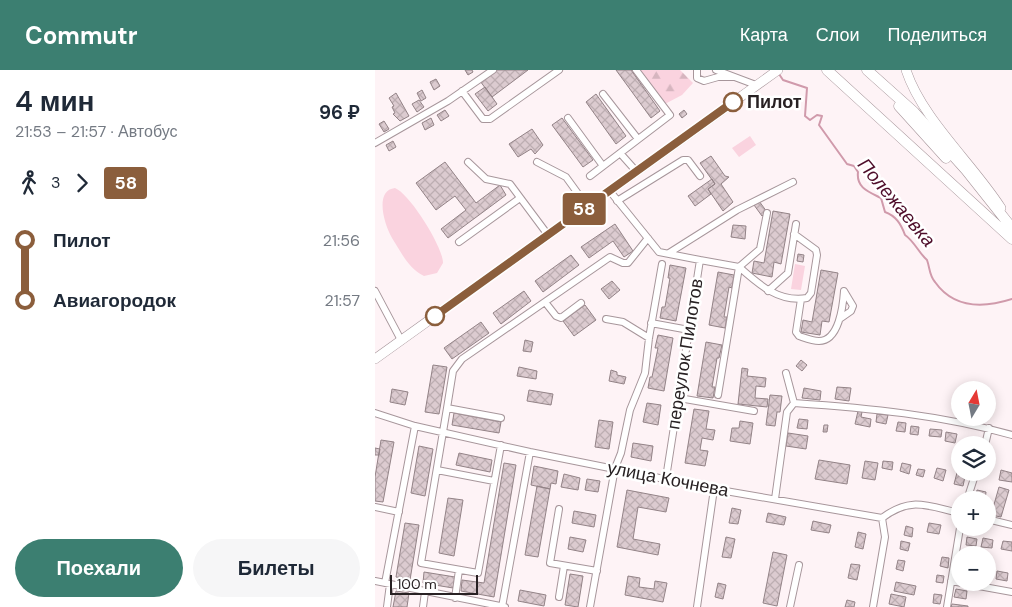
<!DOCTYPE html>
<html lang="ru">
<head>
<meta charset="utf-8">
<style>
  :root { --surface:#fff; --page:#f6f6f7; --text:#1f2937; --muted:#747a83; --accent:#3c7f71 }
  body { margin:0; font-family:"DM Sans",sans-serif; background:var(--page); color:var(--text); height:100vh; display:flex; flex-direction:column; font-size:19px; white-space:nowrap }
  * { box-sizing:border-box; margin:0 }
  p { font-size:16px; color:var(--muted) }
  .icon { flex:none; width:28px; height:28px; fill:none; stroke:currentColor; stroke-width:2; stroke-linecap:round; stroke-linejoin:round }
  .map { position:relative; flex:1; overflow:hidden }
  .details { display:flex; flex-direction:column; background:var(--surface); width:375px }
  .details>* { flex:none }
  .badge { padding:0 10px; border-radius:4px; font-size:18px; line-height:32px }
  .needle { width:32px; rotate:10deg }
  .controls { position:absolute; left:576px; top:311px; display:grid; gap:10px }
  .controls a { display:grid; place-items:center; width:45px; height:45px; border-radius:50%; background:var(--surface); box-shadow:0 2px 12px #0003; font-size:25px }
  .scale { position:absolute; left:15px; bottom:12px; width:88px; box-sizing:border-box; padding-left:5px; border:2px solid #282123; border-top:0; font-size:14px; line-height:18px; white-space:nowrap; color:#282123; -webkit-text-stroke:4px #fff; paint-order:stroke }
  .map>.badge { position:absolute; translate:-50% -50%; box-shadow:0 0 0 2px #fff }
  .legs { display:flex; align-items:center; gap:8px; height:55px; padding:0 15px; font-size:16px }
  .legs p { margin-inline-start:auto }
  .overview { display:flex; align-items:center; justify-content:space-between; height:85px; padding:0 15px }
  h1 { font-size:28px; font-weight:600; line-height:38px }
  .cta { display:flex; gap:10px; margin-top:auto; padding:10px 15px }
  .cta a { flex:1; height:58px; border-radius:30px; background:var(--accent); color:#fff; font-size:20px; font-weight:600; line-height:58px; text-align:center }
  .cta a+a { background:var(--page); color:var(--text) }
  ul { padding:0 15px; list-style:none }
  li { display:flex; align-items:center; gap:18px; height:60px; font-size:19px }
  li i { display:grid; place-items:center; width:8px; height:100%; margin:0 6px; background:currentColor }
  li i::after { content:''; width:12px; height:12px; margin:-6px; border:4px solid; border-radius:50%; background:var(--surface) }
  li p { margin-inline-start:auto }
  li:first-child i { background:linear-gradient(#0000 50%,currentColor 0) }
  li:last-child i { background:linear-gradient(currentColor 50%,#0000 0) }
  header { display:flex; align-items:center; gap:30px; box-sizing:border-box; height:70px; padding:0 25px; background:var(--accent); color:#fff }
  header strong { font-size:24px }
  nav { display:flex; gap:28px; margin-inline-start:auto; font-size:18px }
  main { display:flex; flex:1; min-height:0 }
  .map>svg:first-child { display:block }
</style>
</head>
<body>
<header>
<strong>Commutr</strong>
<nav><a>Карта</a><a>Слои</a><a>Поделиться</a></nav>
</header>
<main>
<section class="details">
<div class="overview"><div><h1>4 мин</h1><p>21:53 – 21:57 · Автобус</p></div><b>96 ₽</b></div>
<div class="legs"><svg class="icon" aria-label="walk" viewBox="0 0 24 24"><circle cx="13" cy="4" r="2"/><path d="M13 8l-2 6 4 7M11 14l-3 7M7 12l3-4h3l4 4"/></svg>3<svg class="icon" aria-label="forward" viewBox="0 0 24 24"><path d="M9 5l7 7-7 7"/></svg><b class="badge" style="background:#8b5e3c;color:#fff">58</b></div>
<ul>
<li><i style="color:#8b5e3c"></i><b>Пилот</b><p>21:56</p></li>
<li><i style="color:#8b5e3c"></i><b>Авиагородок</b><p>21:57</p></li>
</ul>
<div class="cta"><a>Поехали</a><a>Билеты</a></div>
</section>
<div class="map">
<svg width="637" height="537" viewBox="0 0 637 537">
  <defs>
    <pattern id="forest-firs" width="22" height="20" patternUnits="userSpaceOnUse" patternTransform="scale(1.25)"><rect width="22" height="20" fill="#fad3df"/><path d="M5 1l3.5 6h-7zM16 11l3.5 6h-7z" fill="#d6b5bf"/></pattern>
    <pattern id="building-cross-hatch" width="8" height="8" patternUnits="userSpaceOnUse" patternTransform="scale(1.25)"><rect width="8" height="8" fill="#dccbd0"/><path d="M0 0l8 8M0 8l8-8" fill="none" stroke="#bdaeb2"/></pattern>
  </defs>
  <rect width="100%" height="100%" fill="#fef3f6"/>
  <!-- forest -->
  <path fill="url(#forest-firs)" d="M263 0H305L318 13 307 25 288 35Z"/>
  <!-- green -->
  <path fill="#fad3df" d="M375 66 381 75 364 87 357 78Z
    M20 118C35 124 68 177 68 193L62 203 49 206C33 198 26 182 17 168 8 152 0 120 20 118Z
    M420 194 430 196 426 220 416 219Z"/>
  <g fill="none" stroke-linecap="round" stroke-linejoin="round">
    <!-- stream -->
    <path stroke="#d09aab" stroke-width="2" d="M404 4 408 10 432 18 430 46 435 50 442 45 447 46 444 55 472 94 479 96 483 102C481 118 494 122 506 128L510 142C521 146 526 154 530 165 539 171 544 183 552 190 555 198 554 205 560 212 579 239 609 238 637 229"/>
  </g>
  <!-- building -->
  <path fill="url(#building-cross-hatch)" stroke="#938387" d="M90 0H97L98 2 93 5Z
    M120 0H153L117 27 105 11Z
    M241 0H256L285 41 276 48Z
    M61 9 65 16 59 20 55 12Z
    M110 17 122 34 113 41 100 24Z
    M47 20 51 28 46 31 42 23Z
    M21 23 34 46 25 51 18 44 20 43 17 37 19 36 14 28Z
    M221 24 251 66 241 74 211 32Z
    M44 30 49 37 42 42 37 34Z
    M70 40 74 46 66 51 62 45Z
    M309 40 312 44 307 48 304 44Z
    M56 48 59 55 50 60 47 53Z
    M187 48 218 90 208 97 177 55Z
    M9 51 14 59 9 62 4 54Z
    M157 59 168 75 160 84 156 79 143 87 134 74Z
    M18 71 21 77 14 81 11 75Z
    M336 86 350 106 354 107 346 114 358 132 348 141 333 119 340 114 325 93Z
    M70 92 101 133 125 115 131 125 73 168 66 159 91 140 80 126 61 140 41 113Z
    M337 109 340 114 333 119 336 124 320 136 313 126Z
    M384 131 392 142 387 146 379 135Z
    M398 141 415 144 406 194 399 192 397 207 377 203 379 191 389 193Z
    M240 154 258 181 249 187 238 171 214 188 206 177Z
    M358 155 371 156 370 169 356 167Z
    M423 184 429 185 428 192 422 191Z
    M196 185 204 195 168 222 160 211Z
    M295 195 311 198 301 251 285 248 287 237H290L295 208H293Z
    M446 200 463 203 454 252 447 251 445 265 426 262 428 250 437 252Z
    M343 202 359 205 357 218 354 217 349 247H352L350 258 334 255Z
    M237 211 245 220 234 229 226 219Z
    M149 221 156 231 126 254 118 243Z
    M210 235 221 250 199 266 188 251Z
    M106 252 114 263 77 289 69 278Z
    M283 265 298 268 289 321 273 318 275 307H277L283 278H280Z
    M150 270 158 272 156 282 148 281Z
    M331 272 347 275 344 288H342L337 317H340L338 328 322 326Z
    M426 290 432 295 427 301 421 296Z
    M58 295 72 297 64 344 50 342Z
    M144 297 162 301 161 309 142 306Z
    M367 298 373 299 372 306 391 308 390 317 381 316 380 328 393 329 392 337 363 334Z
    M236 300 242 302V305L251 307 249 314 234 311Z
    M462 317 476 318 474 331 460 329Z
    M429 318 446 321 445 330 427 328Z
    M17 319 33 322 30 335 15 332Z
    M154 320 178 324 176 335 152 331Z
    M395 325 407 326 405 342H402L400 356 391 355Z
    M272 333 286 335 283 355 268 352Z
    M319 339 334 341 331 359 340 360 338 370 327 368 325 380 333 381 330 396 310 393Z
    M483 341 487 342 486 347 496 349 495 357 480 354Z
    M79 343 126 352 124 363 77 355Z
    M502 344 513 345 511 354 501 352Z
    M424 349 433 350 432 359 422 358Z
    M224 350 238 352 234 379 220 377Z
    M365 351 378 353 375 374 355 371 357 358H364Z
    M523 352 531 353 530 362 521 361Z
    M449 355H453L452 362H448Z
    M536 356 544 357 543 365 535 364Z
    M555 359 567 360 566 367 554 366Z
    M571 362 582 364 580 373 570 371Z
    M413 363 433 366 431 379 411 376Z
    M6 370 19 372 8 432 0 431V407Z
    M592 372 602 374V375H591Z
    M258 373 278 376 276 391 256 387Z
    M44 376 58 379 50 426 36 423Z
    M0 378 5 379 4 385H0Z
    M84 383 117 390 115 402 81 395Z
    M444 390 475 395 472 414 440 409Z
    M490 391 503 393 500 410 487 408Z
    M508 391 518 392 517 400 507 398Z
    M129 393 141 395 119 527 86 521 87 510 109 513Z
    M527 393 536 395 534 404 525 401Z
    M159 396 183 401 181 414 176 413 175 419 156 415Z
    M562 398 571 400 568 411 559 408Z
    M543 399 550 400 548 407 541 405Z
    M583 399 585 402H591L588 416 579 414Z
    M626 400 637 403V412L624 410Z
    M189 404 205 408 203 420 186 417Z
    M212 409 225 411 223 422 210 420Z
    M162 416 175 419 163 487 150 485Z
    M624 417 634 420 626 447 616 445Z
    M252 420 294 428 291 442 263 437 258 469 285 474 283 485 242 477Z
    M602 420 611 422 610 430H600Z
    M73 428 88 430 79 486 64 483Z
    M357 438 366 440 363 454 354 453Z
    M199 441 221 445 219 457 197 453Z
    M393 443 411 447 409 455 391 452Z
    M438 451 456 455 454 463 436 460Z
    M30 453 44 455 35 510 21 507Z
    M554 453 566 455 564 464 552 462Z
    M531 456 538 458 537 467 529 465Z
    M483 462 491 464 488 479 480 477Z
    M195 467 211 470 208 482 193 479Z
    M351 467 360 469 356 488 347 487Z
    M592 467 602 469 601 476 591 475Z
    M608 468 618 470 617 478 606 477Z
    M526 471 535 473 533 481 525 479Z
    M628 471 637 472V481L626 479Z
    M398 482 412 485 402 536 388 533Z
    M567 487 574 488 573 498 565 496Z
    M523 490 530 491 528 501 521 499Z
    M476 494 485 495 482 510 473 508Z
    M622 501 633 503 632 511 621 509Z
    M49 502 80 507 78 518 48 513Z
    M195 504 208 506 203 537 190 535Z
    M562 505 569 506 568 513 561 512Z
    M253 506 265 508 264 517 279 519 280 511 292 513 288 532 250 525Z
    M521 512 541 516 539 525 519 521Z
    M343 513 351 515 348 529 340 527Z
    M581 519 592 521 591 529 579 527Z
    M145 520 171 525 169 536 143 531Z
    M21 521 34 523 32 537H18Z
    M516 524 531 527 529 537 514 534Z
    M559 524 567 525 565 534 558 533Z
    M472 530 480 532 479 537H470Z
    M577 534 593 536V537H576Z"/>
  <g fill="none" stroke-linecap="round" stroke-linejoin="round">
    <!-- minor casing -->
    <g stroke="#a7969b" stroke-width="8">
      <path id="minor" d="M322 0V8L329 11 343 7H359
        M341 0 381 15
        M87 21 108 49H115L184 0
        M228 24 263 69
        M193 48 228 96
        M0 73 73 31 118 0
        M245 83 261 101
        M93 92 111 109 135 114 173 165
        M162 92 191 107 212 136
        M215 106 295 45 261 0
        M234 120 284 182 325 190 291 408
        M242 131 308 90H313L325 106
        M392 143 385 179 364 197C383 214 404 233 432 228L436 223 442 185 441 180 419 164
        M84 172 145 128
        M294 183 362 140 418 112
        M325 190 364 197 343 325
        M0 221 26 270
        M393 221 413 203 421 154
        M426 229 421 262 424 266C430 268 437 271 444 271 464 271 468 236 469 221L478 236 476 241 466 248
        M170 232 181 246 186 248 206 233
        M231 249 248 252 274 268
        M276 253 314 260
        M411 303 419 333
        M304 328 379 341
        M419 333C493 338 566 345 637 365
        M72 338 78 301 87 289 235 187 248 193H253L273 168
        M0 343 40 356 155 382 339 419 507 448C536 426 552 436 585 443
        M126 375 103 503 46 493 72 338 126 348
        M610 375 614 358
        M62 400 119 411
        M400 429 412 342 419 333
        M592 430 601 402
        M0 437 24 442
        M184 439 175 493 222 501
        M612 449 637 455
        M0 511 130 537
        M576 511 637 522
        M10 513 40 356
        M184 527 189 496
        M80 528 84 500
        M12 537 15 514
        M48 537 50 522
        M127 537 155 382
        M215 537 240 398 246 383 255 340 270 303 274 268 287 194
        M322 537 339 419
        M415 537 424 495
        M498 537 510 467 507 448
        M572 537 585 458"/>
    </g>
    <!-- major casing -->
    <g stroke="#a7969b" stroke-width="10">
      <path id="major" d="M531 0C547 49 598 94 626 138
        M0 289 403 0"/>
    </g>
    <!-- highway casing -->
    <g stroke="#a7969b" stroke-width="11">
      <path id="highway" d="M452 0 637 169
        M492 0 539 42 591 100 637 158
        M524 36 571 88"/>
    </g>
    <!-- minor -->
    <use href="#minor" stroke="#fff" stroke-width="6"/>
    <!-- major -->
    <use href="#major" stroke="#fff" stroke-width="9"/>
    <!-- highway -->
    <use href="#highway" stroke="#fff" stroke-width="10"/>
  </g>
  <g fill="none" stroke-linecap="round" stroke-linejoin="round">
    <!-- line-1 casing -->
    <g stroke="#fff" stroke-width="11">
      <path id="line-1" d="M60 246 358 32"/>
    </g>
    <!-- line-1 -->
    <use href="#line-1" stroke="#8b5e3c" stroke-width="8"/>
  </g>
  <!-- markers -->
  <g fill="#fff" stroke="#8b5e3c" stroke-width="2.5">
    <circle cx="358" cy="32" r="9"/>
    <circle cx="60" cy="246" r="9"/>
  </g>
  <g text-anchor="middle" stroke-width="5" stroke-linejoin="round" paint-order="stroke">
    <!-- stop labels -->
    <g font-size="18" font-weight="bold" fill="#282123" stroke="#fff" text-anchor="start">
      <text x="372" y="38">Пилот</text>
    </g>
    <!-- street labels -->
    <g font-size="18" fill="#282123" stroke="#fff">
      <text transform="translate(310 284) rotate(-81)" y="6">переулок Пилотов</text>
      <text transform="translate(293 409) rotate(11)" y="6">улица Кочнева</text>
    </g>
    <!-- water labels -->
    <g font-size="19" font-style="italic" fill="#4f0e2b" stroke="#fff">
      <text transform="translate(522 132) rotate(50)" y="7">Полежаевка</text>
    </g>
  </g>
</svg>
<div class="controls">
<a><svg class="needle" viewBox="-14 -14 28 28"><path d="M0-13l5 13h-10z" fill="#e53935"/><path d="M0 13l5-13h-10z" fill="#747a83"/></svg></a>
<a><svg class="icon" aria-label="layers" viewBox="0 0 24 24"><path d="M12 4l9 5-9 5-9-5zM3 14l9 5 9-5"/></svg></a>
<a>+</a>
<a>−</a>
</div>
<div class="scale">100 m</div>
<b class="badge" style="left:209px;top:139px;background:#8b5e3c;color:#fff">58</b>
</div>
</main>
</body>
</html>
